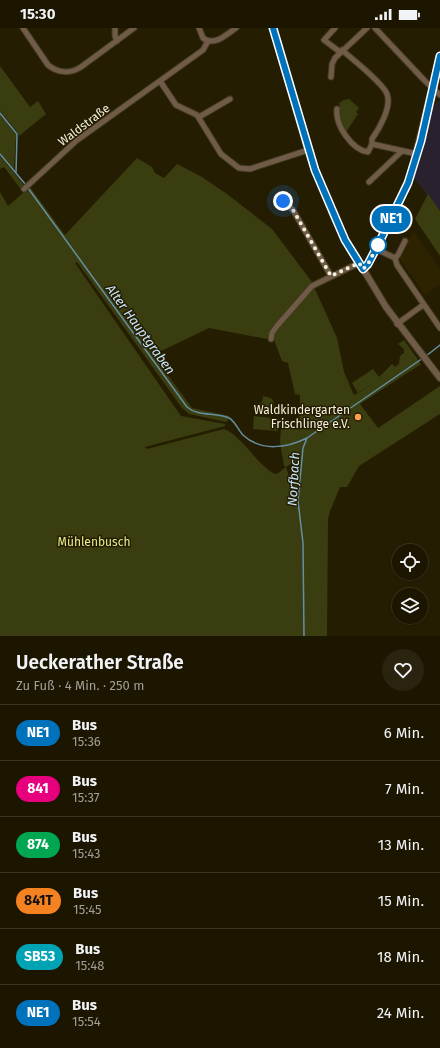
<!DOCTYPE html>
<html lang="de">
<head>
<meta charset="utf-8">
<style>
  :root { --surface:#1c1601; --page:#292310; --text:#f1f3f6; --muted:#a09f99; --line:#3a3523 }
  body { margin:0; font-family:"Fira Sans",sans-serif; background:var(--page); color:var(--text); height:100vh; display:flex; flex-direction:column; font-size:15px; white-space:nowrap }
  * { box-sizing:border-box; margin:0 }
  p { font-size:13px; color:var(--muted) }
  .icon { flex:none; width:22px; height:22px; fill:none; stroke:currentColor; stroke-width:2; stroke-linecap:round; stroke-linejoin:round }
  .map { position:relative; height:608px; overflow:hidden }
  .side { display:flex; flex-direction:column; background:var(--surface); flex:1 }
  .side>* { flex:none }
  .badge { padding:0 8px; border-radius:13px; font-size:14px; line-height:26px }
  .tools { position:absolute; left:392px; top:516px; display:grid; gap:8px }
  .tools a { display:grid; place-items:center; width:36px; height:36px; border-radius:50%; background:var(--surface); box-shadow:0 1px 3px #0004,0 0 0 1px var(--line); font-size:20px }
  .you { position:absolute; width:20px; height:20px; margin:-10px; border:3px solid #fff; border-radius:50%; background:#1a73e8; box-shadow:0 0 0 6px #1a73e833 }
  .map>.badge { position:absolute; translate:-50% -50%; box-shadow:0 0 0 2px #fff }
  .round { display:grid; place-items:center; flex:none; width:42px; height:42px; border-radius:21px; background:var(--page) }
  .overview { display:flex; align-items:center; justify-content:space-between; height:68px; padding:0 16px }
  h1 { font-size:19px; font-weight:600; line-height:30px }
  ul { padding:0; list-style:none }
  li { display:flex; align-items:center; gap:12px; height:56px; padding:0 16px; border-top:1px solid var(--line) }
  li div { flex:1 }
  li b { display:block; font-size:15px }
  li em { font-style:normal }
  li .badge { min-width:44px; font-weight:700; text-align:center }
  .status { display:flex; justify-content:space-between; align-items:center; height:28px; padding:0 20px; background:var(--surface); direction:ltr }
  .status svg { height:11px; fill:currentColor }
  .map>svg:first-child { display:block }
</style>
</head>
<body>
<div class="status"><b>15:30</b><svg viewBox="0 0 49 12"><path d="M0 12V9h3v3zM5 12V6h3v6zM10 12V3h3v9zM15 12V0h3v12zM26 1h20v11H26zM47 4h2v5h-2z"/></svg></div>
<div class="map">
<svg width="440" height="608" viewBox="0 0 440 608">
  <rect width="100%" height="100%" fill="#251d01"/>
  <!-- commercial -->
  <path fill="#2a212f" d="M438 73H440V183L413 149 433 79Z"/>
  <!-- built -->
  <path fill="#2d2300" d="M413 203 440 241V256L425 267 400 231Z"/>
  <!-- green -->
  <path fill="#3a3d0f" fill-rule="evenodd" d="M0 38 30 79 38 73 46 86 19 108 18 105 0 83Z
    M349 71 359 80 356 84 358 86 346 104 338 86 340 81 339 75 344 72Z
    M0 86 16 106 14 142 0 125Z
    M0 128 25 158 20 160 4 139 0 141Z
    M137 130 152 139 155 145 164 150 177 136 202 149 227 166 272 201 312 254 271 301 267 311 209 300 153 327 192 380 229 388 228 392 226 394 189 386 182 380 77 234 75 235 181 388 225 396V398L145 419 147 421 224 401C242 407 262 444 277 446L286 439 284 438 280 414 281 400 299 398 300 367 295 366 288 335 282 333 273 309 274 305 314 259 337 310 344 344 354 367 375 354 358 365 352 355 373 341 379 349 392 336 395 339 399 336 400 328 404 325V321L398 316 404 312 421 336 360 376 378 400 440 358V386L359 438 347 459H340L330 483 328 492 327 608H0V164L8 178 30 159 65 207ZM295 433 297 445 292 459 286 439Z
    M428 166 440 183V228L415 191Z
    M263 368 271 370C281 381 266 393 255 382L254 378 262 374Z
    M254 388 279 391 278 403 253 401Z"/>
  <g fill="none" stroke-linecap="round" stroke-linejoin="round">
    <!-- stream -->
    <path stroke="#648fa3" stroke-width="1.5" d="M0 85 17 106 16 145
      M0 126 26 157
      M28 160 187 379C198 389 216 384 229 390 235 393 238 402 243 407 261 424 287 420 307 410
      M426 328 440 317
      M304 608 303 515 298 473 303 420 307 410 423 330"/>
    <!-- minor casing -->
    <g stroke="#423b20" stroke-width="7">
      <path id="minor" d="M23 0 48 37C58 45 70 46 81 39L134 0
        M115 0V8L117 13
        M199 0 203 10C214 19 227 6 236 0
        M335 0 324 12 340 24
        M375 0 425 53 440 67
        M342 22C352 31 383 55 387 66 392 79 379 101 372 111V116
        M331 49 332 36 335 30 367 0
        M160 53 176 77 197 87 221 126 239 140 250 141 308 122
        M337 81C335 97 352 122 368 124L372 116 417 126
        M199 89 230 71
        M369 154 402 123
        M24 161 76 113 203 22 208 13
        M280 170 293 182 331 248
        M405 213 398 227 395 230 397 237 440 300
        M376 221 395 230
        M397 296 423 277
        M271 311 272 305 277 298 312 258 359 235"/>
    </g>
    <!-- tertiary casing -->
    <g stroke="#423b20" stroke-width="8">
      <path id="tertiary" d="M273 0 308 122 334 189 351 223 368 249 386 279 440 350
        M363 241 368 236 383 207 401 171 411 146 440 28"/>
    </g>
    <!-- minor -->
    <use href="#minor" stroke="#705b49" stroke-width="5"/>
    <!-- tertiary -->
    <use href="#tertiary" stroke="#705b49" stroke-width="6"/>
  </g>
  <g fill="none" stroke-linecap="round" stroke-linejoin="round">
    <!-- line casing -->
    <g stroke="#fff" stroke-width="9">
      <path id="line" d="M273 0 315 142 345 212 363 241 368 236 378 217 408 155 421 113 440 28"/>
    </g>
    <!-- line -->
    <use href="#line" stroke="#0072bc" stroke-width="6"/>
    <!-- walk -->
    <path stroke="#f5f0df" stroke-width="4" stroke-dasharray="0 7.2" d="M283 173 293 182 331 248 359 235 363 241 368 236 378 217"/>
  </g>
  <!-- markers -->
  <circle fill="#fff" stroke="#0072bc" stroke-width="2" cx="378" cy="217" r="8"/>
  <circle fill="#f9a04d" stroke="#251d01" stroke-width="1.5" cx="358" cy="389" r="4"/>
  <g text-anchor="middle" stroke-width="3" stroke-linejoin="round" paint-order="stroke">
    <!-- street labels -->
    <g font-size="12" fill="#f5f0df" stroke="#251d01">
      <text transform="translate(84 97) rotate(-37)" y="4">Waldstraße</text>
    </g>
    <!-- poi labels -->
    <g font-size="12" fill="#f5f0df" stroke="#251d01" text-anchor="end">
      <text x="350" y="386">Waldkindergarten<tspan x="350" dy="14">Frischlinge e.V.</tspan></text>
    </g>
    <!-- park labels -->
    <g font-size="12" fill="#e5ed90" stroke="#251d01">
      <text x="94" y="518">Mühlenbusch</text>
    </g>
    <!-- water labels -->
    <g font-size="13" font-style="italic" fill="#c5e6fc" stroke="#251d01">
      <text transform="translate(141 301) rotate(54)" y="5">Alter Hauptgraben</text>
      <text transform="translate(293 451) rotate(-87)" y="5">Norfbach</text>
    </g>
  </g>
</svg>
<div class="tools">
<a><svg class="icon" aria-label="locate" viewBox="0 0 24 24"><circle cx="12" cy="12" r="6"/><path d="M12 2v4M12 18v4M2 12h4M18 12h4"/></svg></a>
<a><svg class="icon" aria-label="layers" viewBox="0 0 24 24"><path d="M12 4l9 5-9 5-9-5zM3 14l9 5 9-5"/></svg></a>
</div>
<div class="you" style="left:283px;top:173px"></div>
<b class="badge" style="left:391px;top:191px;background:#0072bc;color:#fff">NE1</b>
</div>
<section class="side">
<div class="overview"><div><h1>Ueckerather Straße</h1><p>Zu Fuß · 4 Min. · 250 m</p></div><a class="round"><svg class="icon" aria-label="heart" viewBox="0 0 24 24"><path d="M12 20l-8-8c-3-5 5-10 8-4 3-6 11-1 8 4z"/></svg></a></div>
<ul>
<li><span class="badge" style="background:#0072bc;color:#fff">NE1</span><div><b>Bus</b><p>15:36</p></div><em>6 Min.</em></li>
<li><span class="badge" style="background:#e6007e;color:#fff">841</span><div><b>Bus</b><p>15:37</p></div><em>7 Min.</em></li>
<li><span class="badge" style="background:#00a651;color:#fff">874</span><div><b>Bus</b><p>15:43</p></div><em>13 Min.</em></li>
<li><span class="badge" style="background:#f58220;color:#111">841T</span><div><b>Bus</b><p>15:45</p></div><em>15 Min.</em></li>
<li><span class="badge" style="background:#00a3b4;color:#fff">SB53</span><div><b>Bus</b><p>15:48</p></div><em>18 Min.</em></li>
<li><span class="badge" style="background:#0072bc;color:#fff">NE1</span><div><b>Bus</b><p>15:54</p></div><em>24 Min.</em></li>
</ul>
</section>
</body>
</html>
